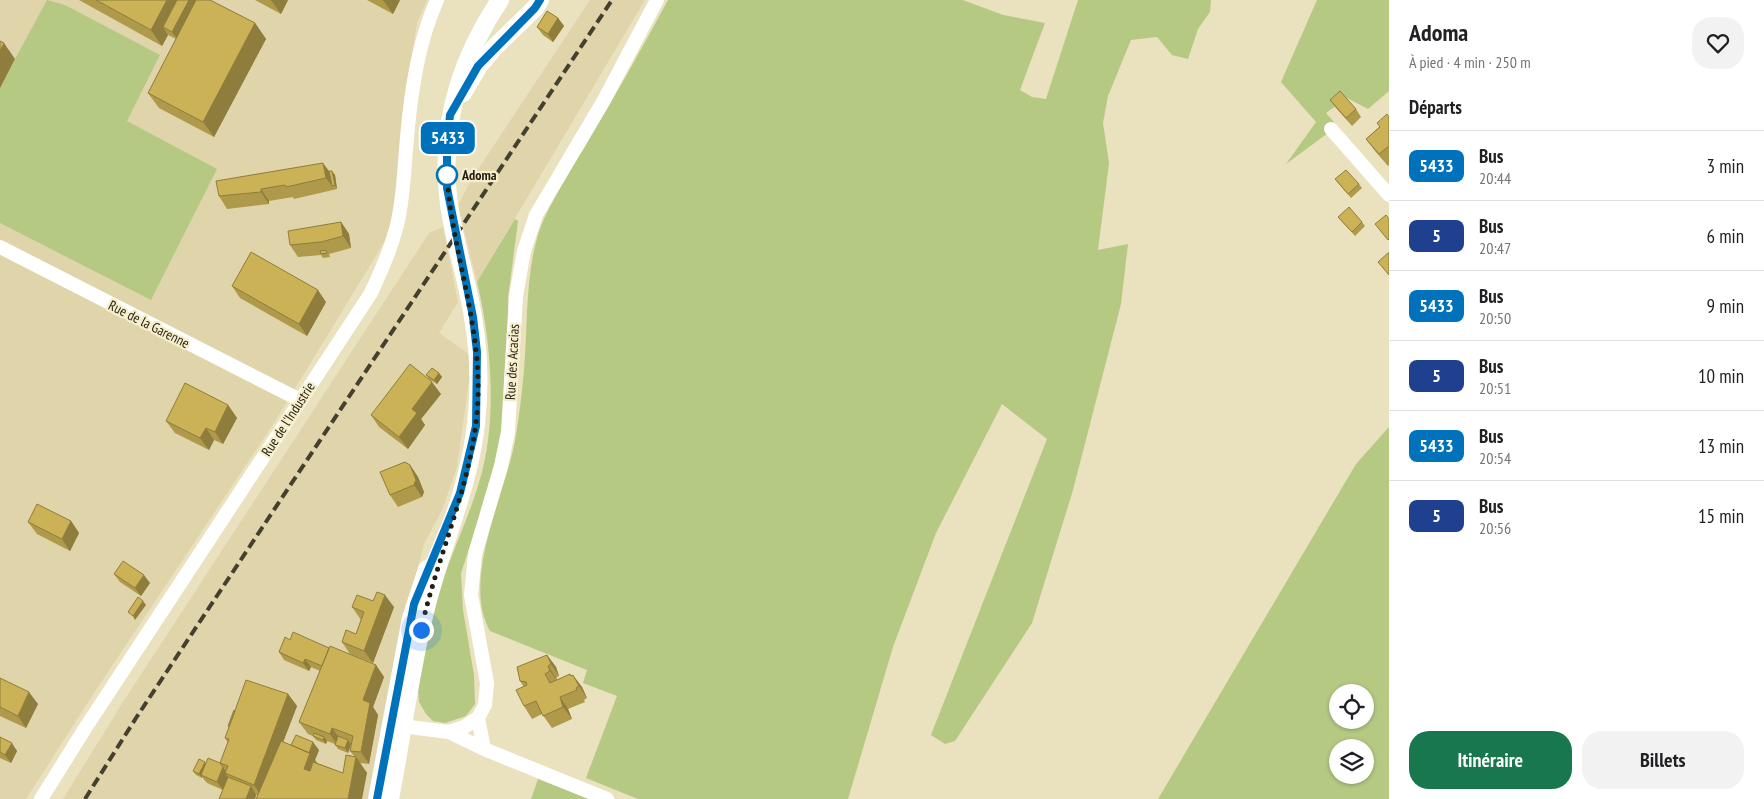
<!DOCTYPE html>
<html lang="fr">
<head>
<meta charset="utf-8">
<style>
  :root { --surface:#fff; --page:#f2f2f2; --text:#202124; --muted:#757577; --line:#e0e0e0; --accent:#19774d }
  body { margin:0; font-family:"PT Sans Narrow",sans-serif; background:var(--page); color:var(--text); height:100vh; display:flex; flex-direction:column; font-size:19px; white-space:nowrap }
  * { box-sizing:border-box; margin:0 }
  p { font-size:16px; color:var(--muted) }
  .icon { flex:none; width:28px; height:28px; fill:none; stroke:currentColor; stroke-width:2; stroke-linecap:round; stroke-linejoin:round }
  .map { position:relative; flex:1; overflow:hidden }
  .drawer { display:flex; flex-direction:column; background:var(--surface); width:375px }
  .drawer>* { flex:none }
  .badge { padding:0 10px; border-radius:8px; font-size:18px; line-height:32px }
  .fabs { position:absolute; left:1329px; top:684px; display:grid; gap:10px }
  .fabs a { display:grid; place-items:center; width:45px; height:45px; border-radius:50%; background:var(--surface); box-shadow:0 1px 4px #0004; font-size:25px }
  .you { position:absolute; width:25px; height:25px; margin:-12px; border:4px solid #fff; border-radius:50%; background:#1a73e8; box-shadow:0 0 0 8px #1a73e833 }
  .map>.badge { position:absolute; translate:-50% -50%; box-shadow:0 0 0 2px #fff }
  h2 { padding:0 20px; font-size:19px; line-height:45px }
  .round { display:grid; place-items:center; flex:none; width:52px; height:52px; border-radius:20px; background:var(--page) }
  .headline { display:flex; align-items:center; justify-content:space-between; height:85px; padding:0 20px }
  h1 { font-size:24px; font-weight:700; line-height:38px }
  .button { display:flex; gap:10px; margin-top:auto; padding:10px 20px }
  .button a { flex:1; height:58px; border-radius:20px; background:var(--accent); color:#fff; font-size:20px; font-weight:700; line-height:58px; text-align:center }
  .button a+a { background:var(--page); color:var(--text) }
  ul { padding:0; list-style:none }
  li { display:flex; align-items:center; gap:15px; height:70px; padding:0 20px; border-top:1px solid var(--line) }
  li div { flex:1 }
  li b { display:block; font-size:19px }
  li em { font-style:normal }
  li .badge { min-width:55px; font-weight:700; text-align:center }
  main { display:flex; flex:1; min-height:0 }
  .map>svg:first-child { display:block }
</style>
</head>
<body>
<main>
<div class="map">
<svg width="1389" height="799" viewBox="0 0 1389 799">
  <rect width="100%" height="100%" fill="#eae1bf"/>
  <!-- built -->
  <path fill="#e0d4ab" d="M0 0H427L417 23 403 112 396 200 388 236 274 423 96 690 26 799H0Z
    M590 0H645L477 282 458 206 471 180Z
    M443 227 458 302 439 333 469 354V381L457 467 443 508 424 544 399 639 370 799H63L123 702 429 233Z"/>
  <!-- green -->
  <path fill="#b5c983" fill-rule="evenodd" d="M47 0 65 5 160 55 127 121 217 169 151 300 0 223V87Z
    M668 0H963L1003 15 1045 23 1020 90 1032 97 1046 99 1078 0H1211L1210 12 1198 29 1188 59 1172 55 1157 37 1131 40 1108 96 1103 123 1109 163 1098 250 1128 244 1121 304 1073 490 1032 623 955 741 945 744 931 735 1047 439 1002 404 936 533 893 647 848 799H638L586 778 617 696 583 683 587 670 490 631C461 580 505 495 515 441 519 418 522 393 524 370 528 324 525 279 538 235 546 209 571 169 586 145 614 97 642 49 668 0Z
    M1317 0H1389V91L1368 109 1347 98 1326 113 1334 122 1328 133 1286 164 1316 122 1281 82Z
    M515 219 518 221 508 298 509 325 506 404 495 470 461 573 463 610 474 675 475 704 466 716 445 723 433 721 426 714 419 702 418 688C424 658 428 627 436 599 451 552 475 507 485 459 496 404 490 336 477 282Z
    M1389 427V799H1158L1356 464ZM1338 692H1365V720H1338ZM1338 748H1365V775H1338Z
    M538 779 589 799H531Z"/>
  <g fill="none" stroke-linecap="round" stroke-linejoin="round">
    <!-- minor -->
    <path stroke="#fff" stroke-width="14" d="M1331 129 1389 195
      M0 247 300 400
      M478 718 484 749
      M394 725 449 732 484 749 607 799
      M449 732 464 727 478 718 485 705 487 683 471 595 475 554 501 466 508 432 516 296 524 251 536 215 604 100 657 0
      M41 799 84 730 371 293C381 271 391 249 397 225 404 197 404 167 407 138 411 91 418 43 437 0"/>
    <!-- major -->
    <path stroke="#fff" stroke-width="18" d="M463 93 479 66 494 48 535 8 540 0
      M377 799 411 618 427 569
      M390 799C402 737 410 673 425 612 440 549 469 489 476 424 480 389 479 352 473 317 467 279 454 242 449 204 439 130 459 61 500 0"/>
    <!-- rail -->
    <path stroke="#443f2f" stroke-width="4" stroke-dasharray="10 5" stroke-linecap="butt" d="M85 799 136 718 612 0"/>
  </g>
  <!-- wall -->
  <path fill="#af994a" d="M79 0H210L255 23 266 39 214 137 159 108 148 93 176 39 168 35 162 46Z
    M255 0H288L281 14Z
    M367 0H400L393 14Z
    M558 18 564 26 553 42 543 35 537 27Z
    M1330 100 1356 109 1361 117 1352 126 1336 108Z
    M1389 117V165L1388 166 1375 151 1366 139 1379 127Z
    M329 171 335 175 337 189 294 199 293 197 269 201V204L227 209 219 196Z
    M1335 179 1359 184 1362 188 1351 198Z
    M1338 217 1362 222 1365 226 1355 236Z
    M341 222 349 234 351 248 329 254 330 257 323 258 321 255 298 257 290 245Z
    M232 286 326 302 307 336 240 298Z
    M439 373 442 377 437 384 429 379 426 375Z
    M441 394 421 419 425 425 408 449 379 427 371 415Z
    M228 405 237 418 223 444 214 440 209 450 175 433 166 421Z
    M410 465 418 477 424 492 422 497 398 507 390 495Z
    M71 521 79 533 70 551 37 534 28 522Z
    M114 574 150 583 141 596 120 582Z
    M373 601 394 607 373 663 350 654 342 642 356 634 361 620 352 607Z
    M290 640 329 648 376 665 384 677 373 707 378 715 369 764 360 763 367 773 258 795H256L255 799 228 777 223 790 207 783 202 777V778L196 775 193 771 206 764 220 763 228 743 225 738 229 727 228 726 288 694 297 706 283 742 291 745 319 750 315 760 317 763 343 773 355 757 350 751 352 744H351L348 753 338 749 335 744 327 741 326 744 316 740 313 736 308 734 299 722 320 671 311 667 309 671 284 660 279 652Z
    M547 655 556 667 559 676 556 678 557 680 570 674 582 687 587 698 584 700 585 702 568 709 572 719 552 728 542 714 532 719 524 706V687L520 681Z
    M0 678 38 704 26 728 0 716Z
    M0 737 17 751 11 763 0 758Z"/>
  <!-- shaded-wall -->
  <path fill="#8e7d3c" d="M167 0H187L163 27 168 35 162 46 151 30Z
    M189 0H199L178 40 172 32Z
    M271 0H288L281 14Z
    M383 0H400L393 14Z
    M558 18 564 26 553 42 548 34Z
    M255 23 266 39 214 137 203 122Z
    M4 43 15 59 0 88V51Z
    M323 163 332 175V186L326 178Z
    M332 171 335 175 337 189 335 185Z
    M261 189 269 201V204L261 192Z
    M341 222 349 234 351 248 343 236Z
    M318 290 326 302 307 336 299 324Z
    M439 373 442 377 437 384 434 380Z
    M432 382 441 394 421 419 425 425 408 449 399 437 412 409Z
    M228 405 237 418 223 444 215 432Z
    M206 428 214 440 209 450 200 438Z
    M410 465 418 477 424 492 422 497 414 485Z
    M71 521 79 533 70 551 62 539Z
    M144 575 150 583 141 596 135 588Z
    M385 595 394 607 373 663 364 651Z
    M143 601 146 605 135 620 133 616Z
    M547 655 556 667 559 676 551 664Z
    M305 659 311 667 309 671 303 663Z
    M376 665 384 677 373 707 378 715 369 764 361 752 363 700Z
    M548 666 556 678 559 683 550 671Z
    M573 675 582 687 587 698 579 686Z
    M29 692 38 704 26 728 18 716Z
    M288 694 297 706 262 797 254 785Z
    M560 697 568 709 572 719 563 707Z
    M332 728 341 740 338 746 330 734Z
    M324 737 327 741 326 744 323 740Z
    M348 740 351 744 348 753 345 748Z
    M313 742 319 750 315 760 321 769 315 785 304 769 308 755Z
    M12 743 17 751 11 763 5 755Z
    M356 757 367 773 362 799H348Z
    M205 762 208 766 201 775 202 777V778L199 774Z
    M223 767 228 775 225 773 228 777 223 790 217 782Z
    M251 786 256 795 255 799H246Z"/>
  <!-- building -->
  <path fill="#cbb256" stroke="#8e7d3c" d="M96 0H167L151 30Z
    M177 0H189L172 32 163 27Z
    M196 0H210L255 23 203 122 148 93Z
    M547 11 558 18 548 34 537 27Z
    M0 41 4 43 0 51Z
    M1340 91 1356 109 1346 118 1330 100Z
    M1387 114 1389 117V146L1379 154 1366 139 1380 127 1377 123Z
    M323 163 326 178 286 187 285 185 261 189V192L219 196 216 181Z
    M1346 170 1359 184 1348 194 1335 179Z
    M329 171H332L335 185 332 186Z
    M1349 207 1362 222 1352 232 1338 217Z
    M1386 215 1389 219V239L1388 240 1375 224Z
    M341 222 343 236 321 242 290 245 288 231Z
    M326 250 327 253 321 254 320 251Z
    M251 252 318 290 299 324 232 286Z
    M1388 253H1389V275L1378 262Z
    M410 364 432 382 412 409 417 413 399 437 371 415Z
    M432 368 439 373 434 380 426 375Z
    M185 383 228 405 215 432 206 428 200 438 166 421Z
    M405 462 410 465 416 480 414 485 390 495 380 472Z
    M37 504 71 521 62 539 28 522Z
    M123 561 144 575 135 588 114 574Z
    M377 592 385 595 364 651 342 642 346 630 356 634 364 612 352 607 357 595 373 601Z
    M138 597 143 601 133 616 128 612Z
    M293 632 329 648 322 666 305 659 303 663 279 652 285 637 290 640Z
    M330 646 376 665 363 700 370 703 361 752 350 751 353 736 332 728 330 734 299 722Z
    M547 655 551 664 548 666 550 671 545 674 550 683 570 674 571 676 573 675 579 686 576 688 577 690 560 697 563 707 543 716 536 701 524 706 516 690 527 685 526 682 520 681 517 667Z
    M0 678 29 692 18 716 0 707Z
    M246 680 288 694 254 785 225 773 228 766 220 763 229 739 225 738Z
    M234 710 235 711 229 727 228 726Z
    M314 733 324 737 323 740 313 736Z
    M296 735 313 742 309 753 291 745Z
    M338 736 348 740 345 748 335 745Z
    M0 737 12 743 5 755 0 752Z
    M281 741 310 753 304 769 310 771 313 762 343 773 346 755 356 757 348 799H256Z
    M208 758 220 763 223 767 217 782 201 775Z
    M199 759 205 762 199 774 193 771Z
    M228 777 251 786 246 799H219Z"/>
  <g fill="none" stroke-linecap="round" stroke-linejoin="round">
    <!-- line casing -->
    <g stroke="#fff" stroke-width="11">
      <path id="line" d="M377 799 414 604 460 493 476 426 477 352 473 317 447 188V147L450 115 478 66 535 8 540 0"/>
    </g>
    <!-- line -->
    <use href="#line" stroke="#0072bc" stroke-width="8"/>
    <!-- walk -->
    <path stroke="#221e12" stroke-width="5" stroke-dasharray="0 9" d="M421 630C438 552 476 476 478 395 480 320 451 246 447 175"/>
  </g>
  <!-- markers -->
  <circle fill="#fff" stroke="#0072bc" stroke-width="2.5" cx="447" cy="175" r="10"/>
  <g text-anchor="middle" stroke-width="4.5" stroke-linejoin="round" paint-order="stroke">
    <!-- stop labels -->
    <g font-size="14" font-weight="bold" fill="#221e12" stroke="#f7eecc" text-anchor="start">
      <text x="462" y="180">Adoma</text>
    </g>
    <!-- street labels -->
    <g font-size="14" fill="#221e12" stroke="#f7eecc">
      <text transform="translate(149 324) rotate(27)" y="5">Rue de la Garenne</text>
      <text transform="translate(512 362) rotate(-87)" y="5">Rue des Acacias</text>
      <text transform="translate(288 419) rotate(-57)" y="5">Rue de l'Industrie</text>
    </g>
  </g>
</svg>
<div class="fabs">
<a><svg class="icon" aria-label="locate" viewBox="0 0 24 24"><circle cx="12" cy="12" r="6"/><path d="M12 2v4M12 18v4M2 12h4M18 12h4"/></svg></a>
<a><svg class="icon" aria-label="layers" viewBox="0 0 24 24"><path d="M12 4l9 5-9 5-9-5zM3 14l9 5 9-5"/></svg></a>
</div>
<div class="you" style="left:421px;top:630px"></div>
<b class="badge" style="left:448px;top:138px;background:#0072bc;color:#fff">5433</b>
</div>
<section class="drawer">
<div class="headline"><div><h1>Adoma</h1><p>À pied · 4 min · 250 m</p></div><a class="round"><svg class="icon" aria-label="heart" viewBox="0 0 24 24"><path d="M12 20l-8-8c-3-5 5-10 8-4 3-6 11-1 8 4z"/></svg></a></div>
<h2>Départs</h2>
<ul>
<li><span class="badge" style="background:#0072bc;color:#fff">5433</span><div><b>Bus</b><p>20:44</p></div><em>3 min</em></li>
<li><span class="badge" style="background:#1e408e;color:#fff">5</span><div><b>Bus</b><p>20:47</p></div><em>6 min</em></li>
<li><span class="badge" style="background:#0072bc;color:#fff">5433</span><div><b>Bus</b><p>20:50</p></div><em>9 min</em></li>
<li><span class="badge" style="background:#1e408e;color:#fff">5</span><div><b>Bus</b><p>20:51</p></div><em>10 min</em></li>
<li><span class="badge" style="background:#0072bc;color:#fff">5433</span><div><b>Bus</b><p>20:54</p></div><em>13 min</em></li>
<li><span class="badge" style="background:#1e408e;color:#fff">5</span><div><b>Bus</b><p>20:56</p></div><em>15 min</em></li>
</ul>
<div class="button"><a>Itinéraire</a><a>Billets</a></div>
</section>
</main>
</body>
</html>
